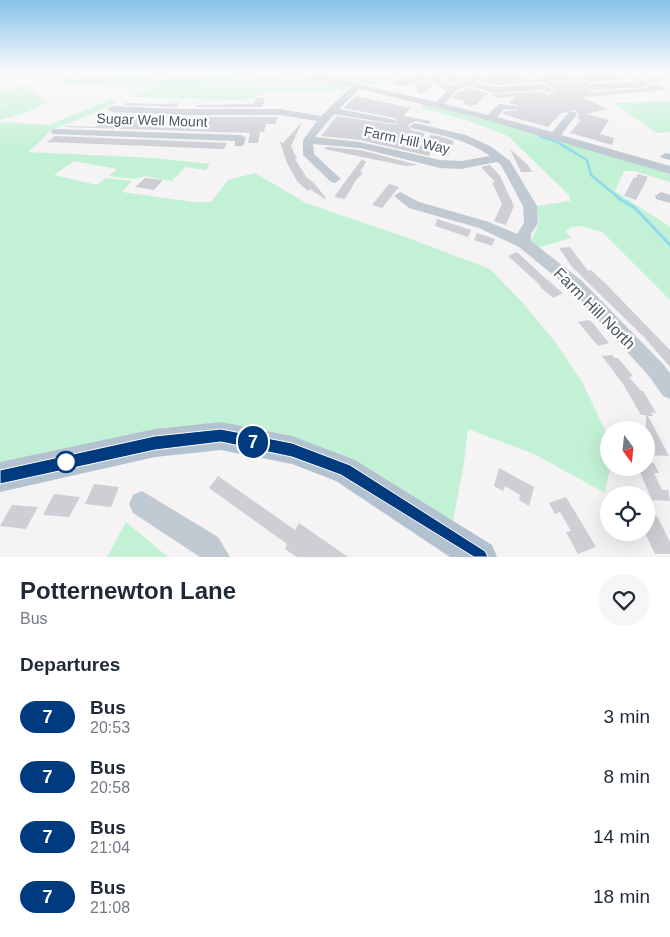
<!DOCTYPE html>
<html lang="en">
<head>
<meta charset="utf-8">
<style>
  :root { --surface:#fff; --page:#f6f6f7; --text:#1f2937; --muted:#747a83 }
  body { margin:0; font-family:Helvetica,sans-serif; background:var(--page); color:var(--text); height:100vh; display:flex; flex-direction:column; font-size:19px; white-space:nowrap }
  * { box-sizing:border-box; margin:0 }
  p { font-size:16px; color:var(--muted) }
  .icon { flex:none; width:28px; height:28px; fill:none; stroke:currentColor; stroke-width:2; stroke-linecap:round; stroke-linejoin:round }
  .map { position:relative; height:557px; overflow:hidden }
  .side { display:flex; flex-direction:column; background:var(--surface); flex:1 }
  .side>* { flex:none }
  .badge { padding:0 10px; border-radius:16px; font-size:18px; line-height:32px }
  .needle { width:32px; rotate:165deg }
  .fabs { position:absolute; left:600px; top:421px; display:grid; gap:10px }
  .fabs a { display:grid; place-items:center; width:55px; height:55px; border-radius:50%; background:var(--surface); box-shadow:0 5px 20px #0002; font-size:25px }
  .map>.badge { position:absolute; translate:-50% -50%; box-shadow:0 0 0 2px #fff }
  h2 { padding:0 20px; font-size:19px; line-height:45px }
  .round { display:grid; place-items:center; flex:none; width:52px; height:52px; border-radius:26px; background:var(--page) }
  .head { display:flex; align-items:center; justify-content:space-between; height:85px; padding:0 20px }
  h1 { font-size:24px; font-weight:800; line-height:38px }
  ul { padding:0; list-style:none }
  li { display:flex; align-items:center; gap:15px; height:60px; padding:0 20px }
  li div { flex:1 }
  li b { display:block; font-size:19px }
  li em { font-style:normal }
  li .badge { min-width:55px; font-weight:700; text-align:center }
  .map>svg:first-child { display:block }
</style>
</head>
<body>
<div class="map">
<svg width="670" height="557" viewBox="0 0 670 557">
  <rect width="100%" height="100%" fill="#f5f3f3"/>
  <!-- green -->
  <path fill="#c3f1d5" d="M57 71H170L153 80 125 77 101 81 75 80 68 74 54 72Z
    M176 71H263L347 87V91L338 89 307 93 266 92 250 99 234 100 131 97 145 91Z
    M317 71H399L400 73C385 94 339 80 318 75Z
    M42 74 61 76 69 82 83 83H101L126 79 152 82 134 89 63 84 32 77Z
    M24 84 48 102 25 113 0 120V108L3 107 0 106V92Z
    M112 99 117 101 109 107 49 131 44 138 28 152 154 158 210 164 206 170 185 167 172 181 145 176 134 179 109 176 117 169 74 161 54 175 97 185 106 178 132 181 122 192 193 202H211L228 180 255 173 306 203 408 238 490 269 522 302 556 343 582 382 605 430 609 448 610 468 605 493 534 454 468 429 464 463 453 521 358 462 285 434 224 426 167 427 0 464V122L49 125Z
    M670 101V132L657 133 614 103Z
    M424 104 522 128 670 173V182L634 171H624L615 191 670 227V300L602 232 581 226 571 227 566 231 571 238 537 248 531 241 539 223 536 206 570 201V196L508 136 470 121 420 108Z
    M126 522 168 557H107Z"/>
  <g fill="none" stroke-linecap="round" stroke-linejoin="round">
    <!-- stream-far2 -->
    <path stroke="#90daee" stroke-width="2" d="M45 71 44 73 64 75 71 81 101 82 125 78 189 83 250 72
      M0 72 25 71
      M664 75 669 71"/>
    <!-- stream-far1 -->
    <path stroke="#90daee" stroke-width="2.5" d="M539 136 557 142 587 160 591 175 620 199"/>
    <!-- stream -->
    <path stroke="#90daee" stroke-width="3" d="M618 198 635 208 670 245"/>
  </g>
  <!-- building -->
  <path fill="#cdcfd5" d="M414 71H423L433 84 425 93H418L416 83 400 87 390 82 418 75Z
    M450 71H479L452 84 444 81Z
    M491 71H520L531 81 539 78 533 71 569 72 576 76 582 74 583 71H616L629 80 591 82 585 87 591 92 646 88 651 84 650 82 630 71H646L665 80 650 82 668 90 581 97 607 109 586 114 609 120 600 134 614 138 612 145 570 133 581 120 577 118 579 114 575 110 560 114 548 127 502 114 505 111H517V105L509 103 516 96 496 98 491 94 542 92 548 95 555 90 543 82 496 85 479 81Z
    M469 88 491 94 486 95 476 105 471 106 462 104 465 101 452 98 456 93Z
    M356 96 406 107 411 108 403 116 431 121 429 124 415 121 408 125 411 130 425 133 417 149 430 136 429 135 439 136 454 141 448 156 435 142 429 156 360 140 321 136 337 116 396 125 395 118 343 108Z
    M256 98H265L262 107H196L198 105 254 104Z
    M126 103 158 104 179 103 176 107 124 105Z
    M110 114 168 116 158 127 181 128 189 117H277L276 124H266L264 132H260L258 143H248L250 133 65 127 68 126 96 127Z
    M302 122 291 146 297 159H295L307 178 313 182 326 198 325 199 310 189 308 191 297 181 287 163 280 142 283 143Z
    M55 136 227 143 224 149 47 142Z
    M326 147 360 150 418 165 406 166 324 149Z
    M510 149 528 165 532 172H521Z
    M362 159 366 162 360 172 363 173 356 180 345 199 334 197Z
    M490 165 500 176 514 206 506 225 494 221 502 204 492 182H495L481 167Z
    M638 174 648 177 636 200 624 196 634 177 636 178Z
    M145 178 163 180 154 190 135 187Z
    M389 184 399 187 382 208 372 205Z
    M437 219 459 226 471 230 468 237 435 226Z
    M477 233 495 239 492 246 474 240Z
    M570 247 588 271 591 270 606 284 670 350V367L645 338 572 267 559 248Z
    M517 252 544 277 563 293 553 298 540 287 541 286 508 256Z
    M589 320 592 322 609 343 598 346 578 322Z
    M612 355 615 358H618L633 376 629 377 641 391H643L656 413 651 412 653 416H648L669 456 650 455 646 447V415H641L623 384 602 356Z
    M646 463H654L659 473H654L662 490H668L670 501 652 500 638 468H646Z
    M499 468 534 487 529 506 519 500 520 495 505 486 503 491 494 486Z
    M218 476 295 530 299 523 348 557H297L285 549 287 544 209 488Z
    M94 484 119 487 111 507 85 504Z
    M54 494 80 497 69 517 43 515Z
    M566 497 583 525 596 547 578 554 566 532 571 531 560 512 555 514 549 503Z
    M12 505 38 507 26 529 0 526Z
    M646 516H657L670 542V554H655L646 535Z"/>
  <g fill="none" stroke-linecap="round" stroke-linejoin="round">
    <!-- minor -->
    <path fill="#c1cad2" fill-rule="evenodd" d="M273 71H289L327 77 437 102 447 90 437 86 425 71H433L443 82 452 86C465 81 476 71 489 71L475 82 496 87 543 84 553 90 549 93 542 90 496 93 469 86 455 91 445 104 488 115 499 104 516 106V110L504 109 497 117 552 132 569 112H575L577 114 561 135 670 166V174L472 116 359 89 339 109 395 120V124L334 114 315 137 360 142 440 160 461 161 490 156C467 139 439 135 411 128L410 126 415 123 466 135 490 146 510 161 537 206 538 223 531 234V241L581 280 663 364 670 373V399L663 396 649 376 569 288 519 247 479 228 409 208 394 196 400 192 419 202 489 222 517 234 524 223 523 206 501 165 497 162 461 169 440 168 360 148 313 144 314 154 341 179 335 183 331 182 303 155V140L317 121 280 115H181L112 112 107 109 112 106 181 109H280L321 116 351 87 277 73Z
      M522 71H531L537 77 530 79Z
      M571 71H580L581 72 577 74Z
      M618 71H627L649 84 645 87 591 90 587 87 591 84 635 82Z
      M56 129 241 135 246 138 243 146H235V141L52 134 51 132 52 130Z
      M666 153 670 154V160L662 158 660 156Z
      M661 192 670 195V203L656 199 655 196Z
      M142 491 218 537 230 557H200L133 513 129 504 133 495Z"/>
    <!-- major -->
    <path fill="#b3c2d1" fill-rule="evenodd" d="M221 422 292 436 355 460 492 545 497 557H450L336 481 292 464 221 450 155 457 0 492V462L155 429Z"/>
  </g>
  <!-- sky -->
  <linearGradient id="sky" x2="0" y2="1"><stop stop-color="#85c3ea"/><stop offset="0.48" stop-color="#fafafa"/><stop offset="1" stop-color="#fafafa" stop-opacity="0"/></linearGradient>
  <rect width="670" height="149" fill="url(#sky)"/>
  <!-- line -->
  <path fill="#003b80" stroke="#fff" d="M221 429 292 443 350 465 485 551 488 557H474L341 475 292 457 221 442 155 450 0 484V470L155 436Z"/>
  <!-- markers -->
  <circle fill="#fff" stroke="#003b80" stroke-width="2.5" cx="66" cy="462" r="10"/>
  <g text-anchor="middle" stroke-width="4.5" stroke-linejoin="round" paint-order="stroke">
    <!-- far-street labels -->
    <g font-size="14" fill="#4a5661" stroke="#fff">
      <text transform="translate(152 120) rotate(2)" y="5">Sugar Well Mount</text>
      <text transform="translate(407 140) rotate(12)" y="5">Farm Hill Way</text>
    </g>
    <!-- street labels -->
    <g font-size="16" fill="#4a5661" stroke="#fff">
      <text transform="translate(595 308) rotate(45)" y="6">Farm Hill North</text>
    </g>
  </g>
</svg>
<div class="fabs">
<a><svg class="needle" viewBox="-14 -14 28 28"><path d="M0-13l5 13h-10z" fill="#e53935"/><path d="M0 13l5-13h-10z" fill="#747a83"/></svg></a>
<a><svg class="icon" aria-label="locate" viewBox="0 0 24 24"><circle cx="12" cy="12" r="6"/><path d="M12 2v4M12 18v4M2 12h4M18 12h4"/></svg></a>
</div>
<b class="badge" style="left:253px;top:442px;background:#003b80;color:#fff">7</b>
</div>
<section class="side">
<div class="head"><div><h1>Potternewton Lane</h1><p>Bus</p></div><a class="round"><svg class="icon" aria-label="heart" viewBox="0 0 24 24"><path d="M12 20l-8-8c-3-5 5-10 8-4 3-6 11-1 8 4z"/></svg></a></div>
<h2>Departures</h2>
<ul>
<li><span class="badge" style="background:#003b80;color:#fff">7</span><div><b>Bus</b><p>20:53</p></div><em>3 min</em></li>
<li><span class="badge" style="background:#003b80;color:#fff">7</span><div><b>Bus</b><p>20:58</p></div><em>8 min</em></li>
<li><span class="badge" style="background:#003b80;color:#fff">7</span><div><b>Bus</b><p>21:04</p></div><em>14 min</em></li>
<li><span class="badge" style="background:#003b80;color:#fff">7</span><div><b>Bus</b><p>21:08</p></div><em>18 min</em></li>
</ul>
</section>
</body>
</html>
